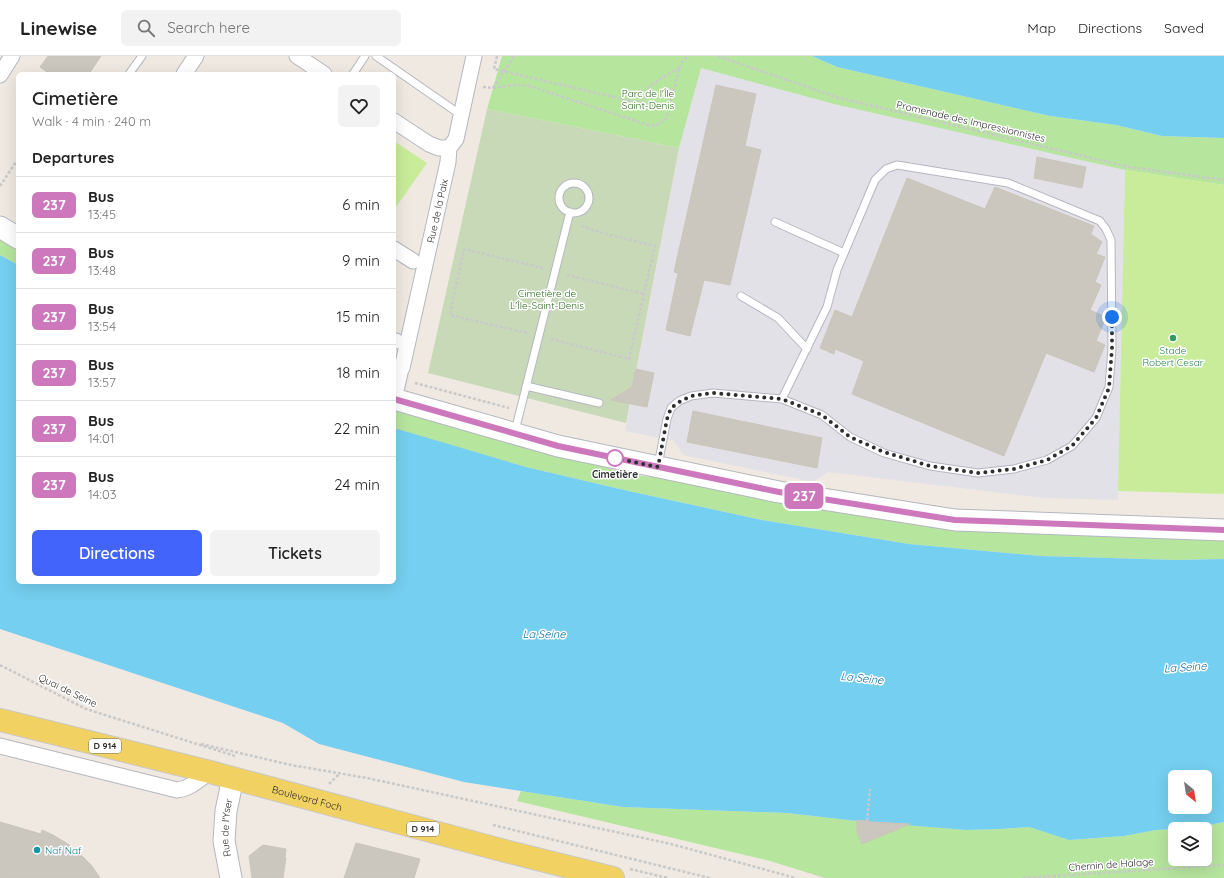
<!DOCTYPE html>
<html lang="en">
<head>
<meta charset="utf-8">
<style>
  :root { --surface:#fff; --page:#f2f2f2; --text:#222; --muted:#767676; --line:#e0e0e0; --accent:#4264fb }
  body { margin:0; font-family:Quicksand,sans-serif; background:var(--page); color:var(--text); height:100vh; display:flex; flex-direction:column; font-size:15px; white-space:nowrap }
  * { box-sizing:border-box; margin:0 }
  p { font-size:13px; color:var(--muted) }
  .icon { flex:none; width:22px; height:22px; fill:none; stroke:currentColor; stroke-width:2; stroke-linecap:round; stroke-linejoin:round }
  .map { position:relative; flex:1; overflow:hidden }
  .sheet { position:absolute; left:16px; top:16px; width:380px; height:512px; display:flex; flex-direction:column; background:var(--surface); border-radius:6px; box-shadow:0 4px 16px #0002 }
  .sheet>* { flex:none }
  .badge { padding:0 8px; border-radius:6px; font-size:14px; line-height:26px }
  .needle { width:26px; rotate:150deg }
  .controls { position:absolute; left:1168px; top:714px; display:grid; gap:8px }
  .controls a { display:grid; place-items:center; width:44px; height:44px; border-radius:6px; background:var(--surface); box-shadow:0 4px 16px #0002; font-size:20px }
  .you { position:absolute; width:20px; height:20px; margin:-10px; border:3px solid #fff; border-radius:50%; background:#1a73e8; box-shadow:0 0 0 6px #1a73e833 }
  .map>.badge { position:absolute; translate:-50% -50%; box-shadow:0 0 0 2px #fff }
  h2 { padding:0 16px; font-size:15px; line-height:36px }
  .round { display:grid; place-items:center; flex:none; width:42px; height:42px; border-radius:6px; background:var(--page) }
  .overview { display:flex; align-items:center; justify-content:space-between; height:68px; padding:0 16px }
  h1 { font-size:19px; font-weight:600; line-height:30px }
  .action { display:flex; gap:8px; margin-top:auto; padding:8px 16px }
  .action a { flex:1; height:46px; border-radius:6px; background:var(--accent); color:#fff; font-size:16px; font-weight:600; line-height:46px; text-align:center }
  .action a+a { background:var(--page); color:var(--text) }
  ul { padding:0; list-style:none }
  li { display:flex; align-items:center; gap:12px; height:56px; padding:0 16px; border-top:1px solid var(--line) }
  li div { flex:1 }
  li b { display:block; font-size:15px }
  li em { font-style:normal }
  li .badge { min-width:44px; font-weight:700; text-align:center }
  header { display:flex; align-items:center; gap:24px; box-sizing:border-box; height:56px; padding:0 20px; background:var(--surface); border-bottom:1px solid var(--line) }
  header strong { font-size:19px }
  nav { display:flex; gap:22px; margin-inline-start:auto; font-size:14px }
  .search { width:280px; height:36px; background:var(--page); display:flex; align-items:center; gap:10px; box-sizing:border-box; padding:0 14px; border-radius:6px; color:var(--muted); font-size:15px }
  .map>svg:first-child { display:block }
</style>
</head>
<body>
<header>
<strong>Linewise</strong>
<div class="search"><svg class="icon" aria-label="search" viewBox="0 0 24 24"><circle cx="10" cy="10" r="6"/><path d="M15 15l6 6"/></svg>Search here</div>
<nav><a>Map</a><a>Directions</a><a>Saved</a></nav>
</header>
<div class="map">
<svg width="1224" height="822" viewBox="0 0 1224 822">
  <rect width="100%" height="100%" fill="#efe9e1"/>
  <!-- industrial -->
  <path fill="#e3e1e8" d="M700 12 1125 114 1118 444 1043 442 829 416 813 426 683 399 674 385 625 375 679 92Z"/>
  <!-- green -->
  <path fill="#b6e59e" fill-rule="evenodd" d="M502 0H812L837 11 1050 60 1116 69 1162 80 1224 82V129L1125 114 834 48 701 12 679 92 487 53Z
    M0 182 18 187V209L0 199Z
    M394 350 511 386 633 419 1224 481V503L1177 504 1041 500 909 488 762 464 624 434 526 411 411 378 394 372Z
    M521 735 623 751 787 757 857 765V777L888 767 966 774 1001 773 1029 771 1069 784 1124 780 1156 774 1194 772 1224 766V822H825L770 805 517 745ZM1175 773H1205V803H1175Z"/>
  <!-- cemetery -->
  <path fill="#c8d9b8" d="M487 53 679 92 626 367 428 317Z"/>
  <!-- pitch -->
  <path fill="#c9ec9a" d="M394 85 427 107 394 154Z
    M1125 114 1224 129V438L1118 435Z"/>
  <!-- water -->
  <path fill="#75cff0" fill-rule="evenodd" d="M812 0H1224V82L1162 80 1116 69 1050 60 837 11Z
    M0 199 18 209V526H394V372L526 411 624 434 762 464 909 488 1041 500 1177 504 1224 503V766L1194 772 1156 774 1124 780 1069 784 1029 771 1001 773 966 774 857 765 787 757 623 751 464 726 319 688 283 667 0 573ZM1175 721H1205V751H1175Z"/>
  <!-- building -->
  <path fill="#cbc7bf" stroke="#cbc5ba" d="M48 0H101L89 18H50L40 11Z
    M716 29 756 38 745 90 761 94 730 229 704 224 690 280 666 274 678 217 674 216Z
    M1037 101 1086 111 1082 132 1034 122Z
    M907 122 985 153 995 131 1094 170 1091 178 1102 186 1096 198 1105 201 1095 226 1101 229 1090 254 1106 261 1096 285 1105 289 1094 316 1046 297 1004 400 852 338 864 305 835 293 834 298 820 292 835 254 852 261Z
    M636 313 654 317 647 351 611 344 632 331Z
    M693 355 822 382 817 412 687 386Z
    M857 764 874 766 910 768 862 788 857 777Z
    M0 766 41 778 42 774 53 779 68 788 82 800 92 810 100 822H0Z
    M356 787 420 803 414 822H344Z
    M263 789 286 793 285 801 286 802 283 822H252L249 800Z"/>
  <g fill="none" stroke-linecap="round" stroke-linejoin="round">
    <!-- lane casing -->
    <g stroke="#b4b7c1" stroke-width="9">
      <path id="lane" d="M376 0 461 59
        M129 18 142 0
        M353 18 365 0
        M559 142a15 15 0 1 1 30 0a15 15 0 1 1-30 0Z
        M775 166 844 197
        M741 240 778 262 807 293
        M526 330 599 347
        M515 375 570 156
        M658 409 667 363 671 352 679 345 691 340 713 337 782 343 822 359 850 381 884 397 930 410 978 417 1014 413 1047 404 1072 390 1096 362 1109 331 1112 292 1111 184 1106 173 1100 165 1008 127 897 109 886 113 875 124 837 214 827 251 782 343"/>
    </g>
    <!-- street casing -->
    <g stroke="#b4b7c1" stroke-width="17">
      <g id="street">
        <path d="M297 0 324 18"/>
        <path d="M184 18 196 0"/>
        <path d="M0 19 12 0"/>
        <path d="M394 65 429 88 439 92H449"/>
        <path d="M394 193 413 205"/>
        <path d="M394 285H396"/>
        <path id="s1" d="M402 312 448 106 449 92 456 83 474 0"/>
        <path d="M394 343 400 317"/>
        <path d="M0 690 177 734C190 733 199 723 210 716"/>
      </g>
    </g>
    <!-- secondary casing -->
    <g stroke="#b4b7c1" stroke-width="23">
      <g id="secondary">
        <path d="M0 171 18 182"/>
        <path d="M394 343 558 390 779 436 955 464 1224 474"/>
        <path id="s2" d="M231 822 224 785 226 755 233 722"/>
      </g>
    </g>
    <!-- primary casing -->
    <g stroke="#c9c9c9" stroke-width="24">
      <g id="primary">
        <path id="s3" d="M0 664 210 716 505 795 613 822"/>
      </g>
    </g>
    <!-- path -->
    <path stroke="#c9c9c9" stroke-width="2.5" stroke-dasharray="3 2" stroke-linecap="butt" d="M497 0 494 13 640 47C648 44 645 36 650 31 658 23 670 18 680 11
      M718 0 836 41 1129 111 1224 124
      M483 31 493 32 513 29 530 30 651 70 657 69 666 63 681 7 688 0
      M493 32 514 0
      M0 130 18 103
      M567 219 644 238
      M527 277 450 259 464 193 543 212
      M551 283 629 303 655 190 595 175 580 169
      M415 327 509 352
      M0 609 86 653 235 700
      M201 688 291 709 367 722 671 788 796 822
      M329 728 340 717
      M867 765 870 733
      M493 769 710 822
      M630 813 668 822
      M1023 822 1224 809"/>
    <!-- lane -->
    <use href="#lane" stroke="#fff" stroke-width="7"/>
    <!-- street -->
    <use href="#street" stroke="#fff" stroke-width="15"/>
    <!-- secondary -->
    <use href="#secondary" stroke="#fff" stroke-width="21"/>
    <!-- primary -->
    <use href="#primary" stroke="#f2d163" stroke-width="22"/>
  </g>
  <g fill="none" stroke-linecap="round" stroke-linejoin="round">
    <!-- line casing -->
    <g stroke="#fff" stroke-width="9">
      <path id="line" d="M394 343 558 390 779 436 955 464 1224 474"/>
    </g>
    <!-- line -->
    <use href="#line" stroke="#cd78bd" stroke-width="6"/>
    <!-- walk -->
    <path stroke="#2e2e2e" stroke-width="4" stroke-dasharray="0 7.2" d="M615 402 658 411 667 363 671 352 679 346 691 340 713 337 782 343 822 359 850 381 884 396 930 410 978 417 1014 413 1047 404 1072 390 1096 362 1109 332 1112 292V261"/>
  </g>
  <!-- markers -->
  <circle fill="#2e9e5b" stroke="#fff" stroke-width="1.5" cx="1173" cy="282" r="4"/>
  <circle fill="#fff" stroke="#cd78bd" stroke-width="2" cx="615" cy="402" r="8"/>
  <circle fill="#0f9aa8" stroke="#fff" stroke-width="1.5" cx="37" cy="794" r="4"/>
  <g text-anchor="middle" stroke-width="3" stroke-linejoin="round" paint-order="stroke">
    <!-- shield labels -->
    <g fill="#fff" stroke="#6d6d6d" stroke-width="1">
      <rect x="89" y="683" width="32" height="14" rx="3"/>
      <rect x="407" y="766" width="32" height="14" rx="3"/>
    </g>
    <g font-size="9" font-weight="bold" fill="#2e2e2e">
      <text x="105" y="693">D 914</text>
      <text x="423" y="776">D 914</text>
    </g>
    <!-- park labels -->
    <g font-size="10" fill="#2c6e1b" stroke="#fff">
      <text x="648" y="41">Parc de l'Île<tspan x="648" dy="12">Saint-Denis</tspan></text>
      <text x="547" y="241">Cimetière de<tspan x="547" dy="12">L'Île-Saint-Denis</tspan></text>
    </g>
    <!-- street labels -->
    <g font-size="10" fill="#2e2e2e" stroke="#fff">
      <text transform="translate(971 65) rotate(13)" y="4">Promenade des Impressionnistes</text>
      <text dy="4" stroke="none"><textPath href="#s1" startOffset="161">Rue de la Paix</textPath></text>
      <text transform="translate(68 634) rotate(26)" y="4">Quai de Seine</text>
      <text dy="4" stroke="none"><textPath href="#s3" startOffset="317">Boulevard Foch</textPath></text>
      <text dy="4" stroke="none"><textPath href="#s2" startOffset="51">Rue de l'Yser</textPath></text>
      <text transform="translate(1111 808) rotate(-4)" y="4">Chemin de Halage</text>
    </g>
    <!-- leisure labels -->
    <g font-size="10" fill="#27864d" stroke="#fff">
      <text x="1173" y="298">Stade<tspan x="1173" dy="12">Robert Cesar</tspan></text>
    </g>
    <!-- stop labels -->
    <g font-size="10" font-weight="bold" fill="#2e2e2e" stroke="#fff">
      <text x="615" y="422">Cimetière</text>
    </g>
    <!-- culture labels -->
    <g font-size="10" fill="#0d838f" stroke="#fff" text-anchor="start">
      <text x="45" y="798">Naf Naf</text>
    </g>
    <!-- water labels -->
    <g font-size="11" font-style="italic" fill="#0d6fa3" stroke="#fff">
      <text x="544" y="582">La Seine</text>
      <text transform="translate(1185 611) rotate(-4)" y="4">La Seine</text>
      <text transform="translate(862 622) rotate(6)" y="4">La Seine</text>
    </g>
  </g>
</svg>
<div class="controls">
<a><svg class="needle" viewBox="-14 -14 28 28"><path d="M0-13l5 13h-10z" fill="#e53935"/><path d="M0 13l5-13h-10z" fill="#767676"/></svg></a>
<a><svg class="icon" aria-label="layers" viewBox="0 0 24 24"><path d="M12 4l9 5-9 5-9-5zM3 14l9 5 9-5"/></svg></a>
</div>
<div class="you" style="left:1112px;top:261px"></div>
<b class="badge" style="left:804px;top:440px;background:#cd78bd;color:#fff">237</b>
<section class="sheet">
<div class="overview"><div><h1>Cimetière</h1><p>Walk · 4 min · 240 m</p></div><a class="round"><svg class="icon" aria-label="heart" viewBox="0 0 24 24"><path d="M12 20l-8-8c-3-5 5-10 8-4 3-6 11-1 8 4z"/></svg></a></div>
<h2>Departures</h2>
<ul>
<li><span class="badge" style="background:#cd78bd;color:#fff">237</span><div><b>Bus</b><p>13:45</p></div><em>6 min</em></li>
<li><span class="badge" style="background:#cd78bd;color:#fff">237</span><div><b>Bus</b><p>13:48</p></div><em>9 min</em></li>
<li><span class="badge" style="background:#cd78bd;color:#fff">237</span><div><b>Bus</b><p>13:54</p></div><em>15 min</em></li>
<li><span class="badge" style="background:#cd78bd;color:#fff">237</span><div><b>Bus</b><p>13:57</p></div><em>18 min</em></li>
<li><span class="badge" style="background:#cd78bd;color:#fff">237</span><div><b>Bus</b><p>14:01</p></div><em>22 min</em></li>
<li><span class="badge" style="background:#cd78bd;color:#fff">237</span><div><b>Bus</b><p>14:03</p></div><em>24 min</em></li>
</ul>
<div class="action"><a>Directions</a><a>Tickets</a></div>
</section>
</div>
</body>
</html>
